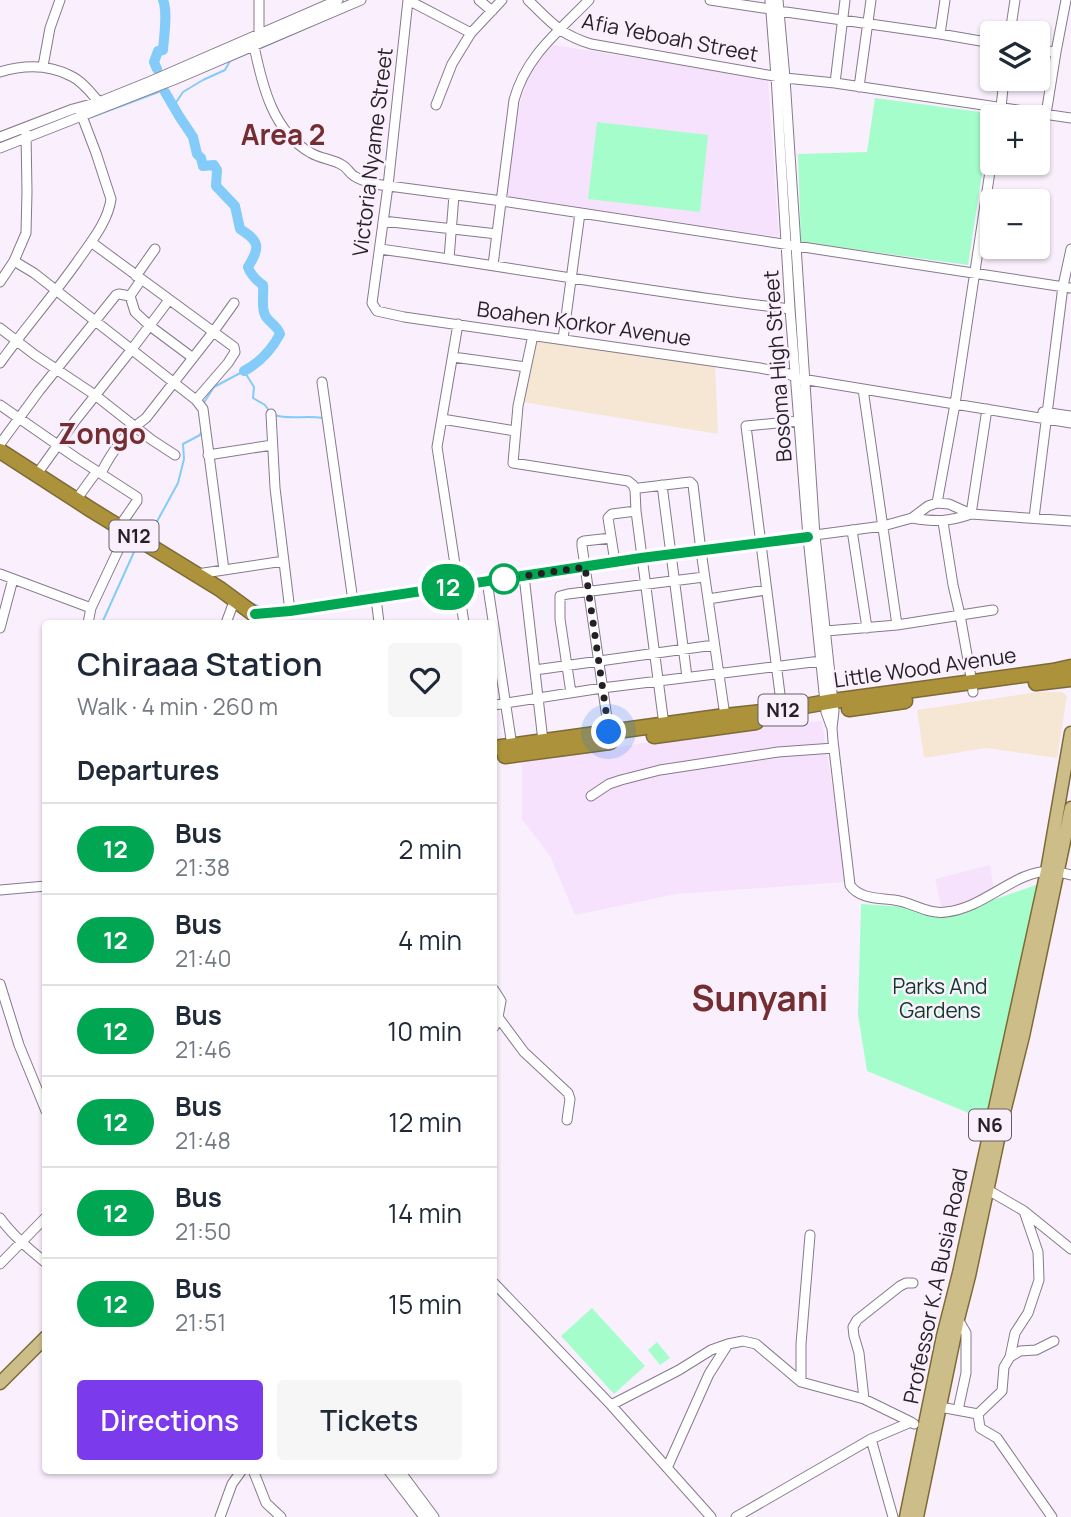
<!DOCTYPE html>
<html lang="en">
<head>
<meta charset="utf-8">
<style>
  :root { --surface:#fff; --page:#f6f6f7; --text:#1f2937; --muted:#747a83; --line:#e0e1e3; --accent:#7c3aed }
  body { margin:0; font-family:Manrope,sans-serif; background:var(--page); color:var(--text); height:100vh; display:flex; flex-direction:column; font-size:26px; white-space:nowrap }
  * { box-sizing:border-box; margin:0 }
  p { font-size:23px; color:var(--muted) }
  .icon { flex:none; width:38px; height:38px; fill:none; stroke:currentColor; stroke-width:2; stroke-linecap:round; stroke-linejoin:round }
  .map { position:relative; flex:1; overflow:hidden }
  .panel { position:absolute; left:42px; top:620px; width:455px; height:854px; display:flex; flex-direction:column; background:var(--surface); border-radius:7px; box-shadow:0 2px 5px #0004 }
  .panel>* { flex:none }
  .badge { padding:0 14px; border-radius:23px; font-size:24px; line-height:46px }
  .controls { position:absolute; left:980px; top:21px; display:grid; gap:14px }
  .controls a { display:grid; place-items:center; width:70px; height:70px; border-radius:7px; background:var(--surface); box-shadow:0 2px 5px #0004; font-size:35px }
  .you { position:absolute; width:35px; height:35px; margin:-18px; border:5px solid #fff; border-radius:50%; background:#1a73e8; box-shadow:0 0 0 10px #1a73e833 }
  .map>.badge { position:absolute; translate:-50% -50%; box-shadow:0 0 0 4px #fff }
  h2 { padding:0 35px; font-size:26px; line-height:63px }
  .round { display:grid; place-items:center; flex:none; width:74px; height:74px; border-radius:7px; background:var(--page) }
  .summary { display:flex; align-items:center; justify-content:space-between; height:119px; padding:0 35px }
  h1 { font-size:33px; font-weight:600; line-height:52px }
  .button { display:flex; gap:14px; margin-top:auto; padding:14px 35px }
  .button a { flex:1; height:80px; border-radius:7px; background:var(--accent); color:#fff; font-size:28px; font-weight:600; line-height:80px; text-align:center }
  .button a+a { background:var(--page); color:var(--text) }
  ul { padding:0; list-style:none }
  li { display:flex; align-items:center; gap:21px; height:91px; padding:0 35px; border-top:2px solid var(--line) }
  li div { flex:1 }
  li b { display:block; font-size:26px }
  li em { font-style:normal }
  li .badge { min-width:77px; font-weight:700; text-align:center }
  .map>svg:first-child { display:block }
</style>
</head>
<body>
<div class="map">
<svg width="1071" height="1517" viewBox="0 0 1071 1517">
  <rect width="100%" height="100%" fill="#faf0fd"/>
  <!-- commercial -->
  <path fill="#f6e7d4" d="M534 336 715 364 718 434 516 401Z
    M1038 692H1062L1067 696 1057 758 986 748 924 758 917 710Z"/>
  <!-- built -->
  <path fill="#f7e2fe" d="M554 45 768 79 779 237 506 196 520 103 529 74 540 57Z
    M822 721 835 804 845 882 677 894 575 915 550 856 522 819V763L649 742 783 724Z
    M990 865 994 892 972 905 942 911 935 879Z"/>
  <!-- green -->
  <path fill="#a5fdcc" d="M875 98 988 113 991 116 968 265 801 242 798 154 867 152Z
    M597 122 708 135 700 212 588 199Z
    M1050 880 995 1124 867 1071 858 1015 861 904 918 908 944 915 970 908Z
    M592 1308 645 1366 614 1394 561 1336Z
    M657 1342 670 1358 660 1365 648 1350Z"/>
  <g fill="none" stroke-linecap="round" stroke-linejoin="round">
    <!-- stream -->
    <path stroke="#83cbf8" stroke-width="2" d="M258 49 311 26
      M173 107 183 92 203 80 225 70 230 61 253 51
      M89 118 164 90
      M203 404 214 387 244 371 254 387 253 398 265 405 270 412
      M274 415C290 420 306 415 322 418
      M154 527 178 483 184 459 183 444 200 435 202 430
      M148 533 164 547
      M251 603 265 609
      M291 606 348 598
      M102 623 134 552"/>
    <!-- river -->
    <path stroke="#83cbf8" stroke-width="10" d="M157 69 154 62 158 51 163 50C164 36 168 12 163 0
      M165 92 179 116 193 137 197 154 201 158 203 166 214 165 217 170 216 186 235 206 240 229C259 241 261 246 248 267 250 274 258 282 263 285 264 294 261 307 265 315 269 323 277 325 280 334 272 349 259 363 244 371"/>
    <!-- minor casing -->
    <g stroke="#87798c" stroke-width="11">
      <path id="minor" d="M408 0 388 186 372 303 377 311 404 317 760 368 789 374 796 378 1071 423
        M408 0 471 33 502 0
        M479 0 492 11
        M528 0C551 22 559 34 591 44L785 78 835 83 1071 118
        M710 0 770 9
        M770 0 776 76 790 309 808 537 826 712 831 726
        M778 0 785 78 815 536 834 711 832 728 833 741 850 885C859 899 879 898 894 900 912 902 928 915 946 912 985 908 1014 871 1050 871 1057 871 1064 873 1071 875
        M779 11 940 34 992 43
        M1010 33 1015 0
        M259 34V0
        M940 34 945 0
        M254 46C262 85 273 132 311 153 321 159 333 159 342 165 347 167 349 173 354 176 360 180 367 182 374 184L502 201 1071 288
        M1038 50 1056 52 1046 114
        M1056 52 1066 0
        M43 66 50 28 60 0
        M0 72C23 65 48 64 71 76 82 81 91 93 99 102
        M835 83 845 0
        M859 87 871 0
        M436 105 452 64 471 33
        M1000 117 1004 79
        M0 137 73 109 99 102 151 81 338 0
        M0 148 176 79 361 0
        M383 221 497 234
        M91 242 234 347 235 352 228 363 196 400 203 409 224 570 197 574
        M380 249C517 268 653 293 790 309
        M449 259 454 195
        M14 261 34 273 196 400
        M493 265 514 100C526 56 558 32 589 0
        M136 276 155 249
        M0 282 14 261 26 233 27 192 26 133
        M130 296 135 312 150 326 193 358
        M458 324 437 447 464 623
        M0 328 35 355 95 395 152 440 175 455
        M533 335 518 406 513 463 628 481 633 485 635 490
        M563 339 580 213
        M453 357 526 367
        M0 363C25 328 53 296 77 262 90 243 108 222 111 199L96 153 80 111
        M322 382 353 601
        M0 405 75 457 137 497V501L119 527
        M1043 412 1071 416
        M271 414 275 488 290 611
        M442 419 515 431
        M0 444 39 391 116 295 119 294 130 296 141 280
        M208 455 272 445
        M101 473C112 451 126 432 146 418L214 331 234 303
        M37 474 75 421 132 349 169 300
        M662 485 687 677
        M76 500 97 471
        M937 503 955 404 992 158
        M912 518C936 522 948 522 971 514L987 409
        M1034 518 1063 286 1071 249
        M943 522 953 585 960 615 972 683 973 692
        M852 530 867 628
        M615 562 608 518 612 514 636 511
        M224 570 284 561
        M0 574 91 608
        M524 576 543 741
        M487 581 512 746
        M376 598 379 623
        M708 599 766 590
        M255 614 290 611 641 558 883 526 912 518 928 506 937 503 949 504 971 514 1071 521
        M88 623 91 608 123 540
        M226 623 232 607
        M897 625 993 610
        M0 628 13 579
        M826 631 897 625 863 389
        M535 670 714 645
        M571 693 560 619V596L568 594 704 577
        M494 705 602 688 821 661
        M782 710 746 426 799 421
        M664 725 636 511 635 490 639 488 690 482 693 485 701 551 725 716
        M609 732 582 546V542L584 541 611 538
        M591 796 609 784 621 780 660 770 778 752 834 748
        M0 890 46 886
        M0 984 19 1045 46 1111
        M494 990 501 1001 498 1017 494 1027
        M498 1017 524 1052 568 1093 570 1099 567 1120
        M988 1190 1024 1211 1071 1249
        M0 1218C13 1236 29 1249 46 1263
        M0 1264 46 1217
        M494 1283 611 1405 711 1517
        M958 1319 966 1333V1373L958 1410
        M1010 1357 1015 1333 1028 1313 1039 1280 1038 1252 1024 1211
        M801 1382V1344L810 1235
        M864 1399 859 1353 854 1336 853 1327 857 1320 900 1286 906 1283H913
        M611 1405 679 1370 711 1350 728 1344 743 1341 756 1344 801 1382 864 1399 911 1422
        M940 1407 978 1414 980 1428 997 1438 1052 1517
        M978 1414 1002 1391 1004 1367 1010 1357 1020 1351 1036 1350 1054 1341
        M871 1439 893 1517
        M667 1468 709 1374 728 1344
        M253 1470 266 1503 281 1517
        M388 1470 424 1517
        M399 1470 434 1517
        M220 1517 232 1484 242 1470
        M736 1517 871 1439 911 1422 914 1424"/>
    </g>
    <!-- major casing -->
    <g stroke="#7d6a34" stroke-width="15">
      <path id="major" d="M0 1383 46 1337
        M906 1517 943 1336 959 1273 1047 871 1071 733
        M917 1517 958 1319 969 1276 1003 1116 1023 1036 1071 808"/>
    </g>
    <!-- highway casing -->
    <g stroke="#7d6a34" stroke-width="17">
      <path id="highway" d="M0 451 90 509 220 589 266 623
        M1036 683 1071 679
        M849 709 905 701
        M654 736 756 722
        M494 748 725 716 782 710 833 701 1053 671 1071 667
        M505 756 610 742"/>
    </g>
    <!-- minor -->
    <use href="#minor" stroke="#fff" stroke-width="9"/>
    <!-- major -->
    <use href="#major" stroke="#cdbe89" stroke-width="12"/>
    <!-- highway -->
    <use href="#highway" stroke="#ac923b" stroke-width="14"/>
  </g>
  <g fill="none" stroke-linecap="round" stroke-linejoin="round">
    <!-- line casing -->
    <g stroke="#fff" stroke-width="16">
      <path id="line" d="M255 614 290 611 641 558 808 537"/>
    </g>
    <!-- line -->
    <use href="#line" stroke="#00a651" stroke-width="10"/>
    <!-- walk -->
    <path stroke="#251f26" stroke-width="7" stroke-dasharray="0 12.6" d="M504 579 585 567 609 732"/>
  </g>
  <!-- markers -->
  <circle fill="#fff" stroke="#00a651" stroke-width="3.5" cx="504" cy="579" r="14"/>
  <g text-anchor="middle" stroke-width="5" stroke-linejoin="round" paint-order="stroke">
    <!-- shield labels -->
    <g fill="#faf0fd" stroke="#655e66" stroke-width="2">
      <rect x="109.5" y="520.5" width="49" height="31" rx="5"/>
      <rect x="758.5" y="694.5" width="49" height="31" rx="5"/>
      <rect x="969" y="1109.5" width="42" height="31" rx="5"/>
    </g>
    <g font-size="19" font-weight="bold" fill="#251f26">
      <text x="134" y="543">N12</text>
      <text x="783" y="717">N12</text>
      <text x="990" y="1132">N6</text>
    </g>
    <!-- street labels -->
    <g font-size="21" fill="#251f26" stroke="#faf0fd">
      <text transform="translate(670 38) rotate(11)" y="7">Afia Yeboah Street</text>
      <text transform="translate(373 152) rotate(-83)" y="7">Victoria Nyame Street</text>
      <text transform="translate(584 324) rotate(8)" y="7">Boahen Korkor Avenue</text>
      <text transform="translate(778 366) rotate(-94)" y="7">Bosoma High Street</text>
      <text transform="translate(925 668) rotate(-8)" y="7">Little Wood Avenue</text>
      <text transform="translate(936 1286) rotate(-78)" y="7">Professor K.A Busia Road</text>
    </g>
    <!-- park labels -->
    <g font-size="21" fill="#0f3a25" stroke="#faf0fd">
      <text x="940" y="994">Parks And<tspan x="940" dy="24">Gardens</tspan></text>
    </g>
    <!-- district labels -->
    <g font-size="28" font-weight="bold" fill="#742d30" stroke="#faf0fd">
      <text x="283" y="145">Area 2</text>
      <text x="102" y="444">Zongo</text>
    </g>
    <!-- town labels -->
    <g font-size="35" font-weight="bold" fill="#742d30" stroke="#faf0fd">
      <text x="760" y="1011">Sunyani</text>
    </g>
  </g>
</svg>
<div class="controls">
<a><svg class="icon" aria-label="layers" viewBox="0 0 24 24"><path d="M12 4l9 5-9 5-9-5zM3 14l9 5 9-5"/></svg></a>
<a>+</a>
<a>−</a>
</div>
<div class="you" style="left:609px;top:732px"></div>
<b class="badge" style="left:448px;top:587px;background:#00a651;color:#fff">12</b>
<section class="panel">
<div class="summary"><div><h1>Chiraaa Station</h1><p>Walk · 4 min · 260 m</p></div><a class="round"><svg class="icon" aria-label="heart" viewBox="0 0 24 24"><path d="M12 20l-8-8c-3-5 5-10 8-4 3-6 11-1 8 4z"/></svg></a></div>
<h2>Departures</h2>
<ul>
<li><span class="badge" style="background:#00a651;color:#fff">12</span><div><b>Bus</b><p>21:38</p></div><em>2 min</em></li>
<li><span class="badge" style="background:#00a651;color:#fff">12</span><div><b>Bus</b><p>21:40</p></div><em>4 min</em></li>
<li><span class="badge" style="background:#00a651;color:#fff">12</span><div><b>Bus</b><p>21:46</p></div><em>10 min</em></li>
<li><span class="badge" style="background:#00a651;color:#fff">12</span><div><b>Bus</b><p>21:48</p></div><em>12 min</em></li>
<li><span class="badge" style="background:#00a651;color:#fff">12</span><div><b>Bus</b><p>21:50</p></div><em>14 min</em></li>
<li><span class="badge" style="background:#00a651;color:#fff">12</span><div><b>Bus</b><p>21:51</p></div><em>15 min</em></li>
</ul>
<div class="button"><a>Directions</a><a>Tickets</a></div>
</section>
</div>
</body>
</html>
